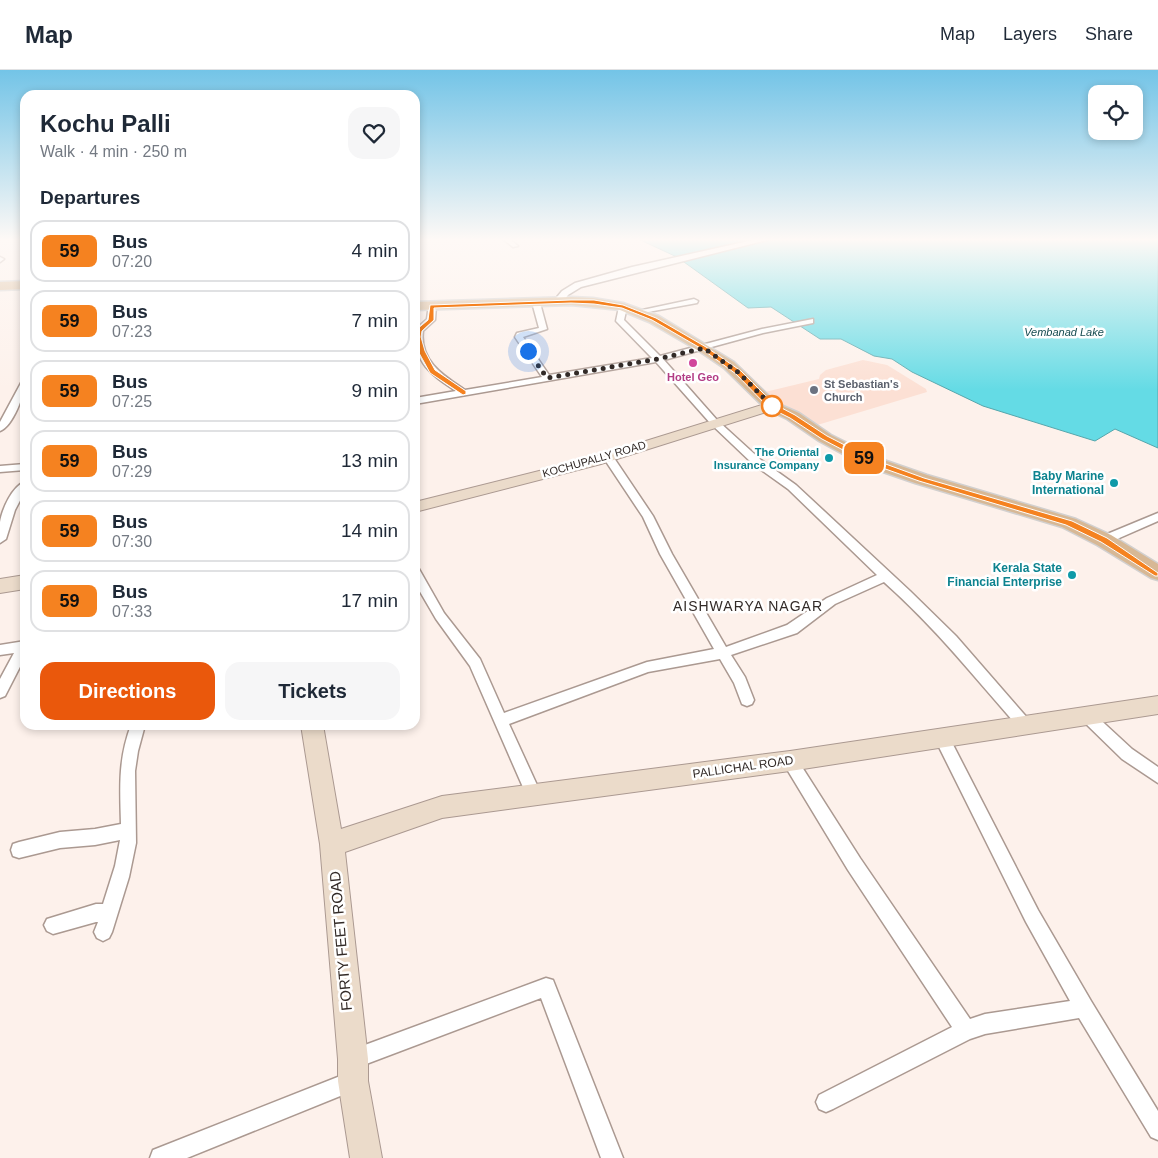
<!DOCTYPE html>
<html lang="en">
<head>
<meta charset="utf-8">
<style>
  :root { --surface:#fff; --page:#f6f6f7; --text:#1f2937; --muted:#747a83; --line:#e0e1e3; --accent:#ea580c }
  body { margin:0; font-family:Helvetica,sans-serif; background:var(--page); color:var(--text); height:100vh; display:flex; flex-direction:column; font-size:19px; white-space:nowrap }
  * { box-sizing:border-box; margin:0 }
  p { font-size:16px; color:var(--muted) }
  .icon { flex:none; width:28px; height:28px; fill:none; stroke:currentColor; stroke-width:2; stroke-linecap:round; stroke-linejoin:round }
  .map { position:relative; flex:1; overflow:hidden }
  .details { position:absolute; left:20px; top:20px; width:400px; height:640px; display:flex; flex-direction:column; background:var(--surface); border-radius:15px; box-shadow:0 2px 8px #0003 }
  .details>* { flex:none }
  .badge { padding:0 10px; border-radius:8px; font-size:18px; line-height:32px }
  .tools { position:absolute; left:1088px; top:15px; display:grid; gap:10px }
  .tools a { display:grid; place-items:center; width:55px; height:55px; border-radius:10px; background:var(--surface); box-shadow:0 2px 8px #0003; font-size:25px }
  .you { position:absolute; width:25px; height:25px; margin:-12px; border:4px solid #fff; border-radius:50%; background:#1a73e8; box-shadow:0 0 0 8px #1a73e833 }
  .map>.badge { position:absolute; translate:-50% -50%; box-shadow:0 0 0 2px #fff }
  h2 { padding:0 20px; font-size:19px; line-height:45px }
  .round { display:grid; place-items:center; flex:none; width:52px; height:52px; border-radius:15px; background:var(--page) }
  .headline { display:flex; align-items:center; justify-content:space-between; height:85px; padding:0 20px }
  h1 { font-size:24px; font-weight:700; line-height:38px }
  .primary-button { display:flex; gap:10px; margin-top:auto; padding:10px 20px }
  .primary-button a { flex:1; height:58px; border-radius:15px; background:var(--accent); color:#fff; font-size:20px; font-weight:700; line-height:58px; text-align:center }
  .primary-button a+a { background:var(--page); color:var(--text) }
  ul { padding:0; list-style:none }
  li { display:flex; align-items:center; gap:15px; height:62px; margin:0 10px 8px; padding:0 10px; border:2px solid var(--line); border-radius:15px }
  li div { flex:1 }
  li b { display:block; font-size:19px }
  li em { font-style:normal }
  li .badge { min-width:55px; font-weight:700; text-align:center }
  header { display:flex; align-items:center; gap:30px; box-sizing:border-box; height:70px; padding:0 25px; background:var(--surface); border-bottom:1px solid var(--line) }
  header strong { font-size:24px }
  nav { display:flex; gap:28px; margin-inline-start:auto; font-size:18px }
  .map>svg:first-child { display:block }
</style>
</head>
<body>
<header>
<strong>Map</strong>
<nav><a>Map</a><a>Layers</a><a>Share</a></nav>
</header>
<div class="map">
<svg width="1158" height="1088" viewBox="0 0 1158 1088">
  <rect width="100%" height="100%" fill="#fdf1eb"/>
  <!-- built -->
  <path fill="#fce0d4" d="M863 290 887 295 926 319 927 322 814 356 772 329 765 322 819 309 820 305 826 300Z"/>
  <!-- water -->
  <path fill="#64dbe5" stroke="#55a6ac" d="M636 168H1158V378L1115 359 1095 371 983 336 912 302 892 289 874 286 841 269H820L771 237 748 238 677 187Z"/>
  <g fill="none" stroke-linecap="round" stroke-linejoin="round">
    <!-- minor casing -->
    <g stroke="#ab9991" stroke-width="3">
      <path id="minor" d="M502 168H508L518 176 513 177Z
        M0 187 4 189 0 192Z
        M694 229 698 231 697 233 637 244 633 242Z
        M533 231 540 233 547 259 523 267 549 305 652 288 616 251 619 237 623 235 627 237 624 250 660 286 762 259 813 249V253L763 263 664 290 717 350 761 390 796 415 910 521 956 566 1030 651 1032 655 1030 659 1025 661 1020 659C976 609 934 556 884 512L835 534 797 563 731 585 745 607 754 630 752 634 747 636 742 634 734 613 720 589 648 602 509 654 542 726 539 731 534 733 529 731 470 596 436 549 415 513V498L419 499 444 543 480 589 504 643 647 592 714 579 660 484 643 447 603 387 604 385H612L653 446 672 484 726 577 787 555 827 528 877 505 788 419 753 394 711 354 656 292 415 334V328L456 321C430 304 415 294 415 260L427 249 429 234 436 236 435 250 423 261C419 291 444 306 465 320L542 307 515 267 517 263 539 258 533 236Z
        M25 310C25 324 13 356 0 361V352L21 313Z
        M25 394V400L0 402V396Z
        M25 412V421L15 440 6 469 0 473C0 466 0 459 0 452 2 440 12 416 25 412Z
        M1158 443V451L1108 473 1104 474 1098 470 1100 467Z
        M25 571V587L5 626 0 628V609L14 583 0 585V575Z
        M1088 641 1093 643 1132 679 1158 697V713L1122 689 1083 651 1081 647 1083 643Z
        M131 655H145L138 681 135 701 136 773 129 807 112 862 109 868 103 871 97 868 94 862 98 852H96L53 864 47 861 44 855 47 849 96 834H103L115 796 120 770 95 775 60 778 19 788 13 786 11 780 13 774 19 772 60 762 95 759 121 754C120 717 118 690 131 655Z
        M942 662 947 663 1038 840 1091 931 1158 1041V1070L1151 1067 1079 948 985 964 970 969 833 1039 826 1042 819 1039 816 1032 819 1025 952 957 848 800 785 696 783 691 785 686 790 684 795 686 860 788 970 949 985 944 1070 931 1026 852 937 673 935 668 937 663Z
        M546 908 553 910 623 1088H601L541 928 353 999 346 996 343 989 346 982Z
        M353 1001 360 1004 363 1011 360 1018 187 1088H150L153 1080Z"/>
    </g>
    <!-- tertiary casing -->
    <g stroke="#ab9991" stroke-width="3">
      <path id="tertiary" d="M762 168H775L581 217 568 225 561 234H555L553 232 562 221 575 213 632 197Z"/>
    </g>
    <!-- secondary casing -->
    <g stroke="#ab9991" stroke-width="2">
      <path id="secondary" d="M771 332 778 336 776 339 601 394 415 442V432L591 388Z
        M25 505V519L0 523V509Z
        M1158 626V644L790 701 442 748 345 782 368 989V1011L382 1088H350L338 1011V989L320 774 301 655H323L341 759 442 726 790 681Z"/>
    </g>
    <!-- primary casing -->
    <g stroke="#d2d0cf" stroke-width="3">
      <path id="primary" d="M25 211V219L0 220V212Z
        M571 227 593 228 623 233 659 246 734 292 776 333 799 343 831 365 875 387 927 405 1076 449 1111 465 1158 494V510L1151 508 1097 475 1062 457 915 413 863 395 819 371 787 349 766 339 724 298 699 281 649 252 620 240 571 235 415 240V232Z"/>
    </g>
    <!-- minor -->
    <use href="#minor" fill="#fff" fill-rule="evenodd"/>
    <!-- tertiary -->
    <use href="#tertiary" fill="#fff" fill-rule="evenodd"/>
    <!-- secondary -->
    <use href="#secondary" fill="#ebdbca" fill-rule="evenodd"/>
    <!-- primary -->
    <use href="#primary" fill="#d7b895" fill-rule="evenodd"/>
  </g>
  <!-- sky -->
  <linearGradient id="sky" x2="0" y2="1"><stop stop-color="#73c4e7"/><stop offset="0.53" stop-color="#fef9f6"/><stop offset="1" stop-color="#fef9f6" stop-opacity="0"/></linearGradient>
  <rect width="1158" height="320" fill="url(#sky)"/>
  <!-- line -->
  <path fill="#f58220" stroke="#fff" d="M571 230H594L623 235 656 248 706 277 741 301 774 334 795 345 827 366 872 389 924 408 1072 451 1107 468 1158 503V506H1155L1101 472 1066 455 919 411 866 392 822 369 790 348 768 337 736 304 702 279 652 250 622 238 594 234 571 233 434 238V250L422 261 421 267 425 281 435 300 466 321V324L463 325 430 303 418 281 415 267 416 260 428 250 430 235Z"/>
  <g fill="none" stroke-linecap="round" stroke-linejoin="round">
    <!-- walk -->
    <path stroke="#322a27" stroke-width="5" stroke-dasharray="0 9" d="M528 281 547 308 658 289 704 278 739 303 772 336"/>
  </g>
  <!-- markers -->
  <circle fill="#d1479c" stroke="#fff" stroke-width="2" cx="693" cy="293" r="5"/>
  <circle fill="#6b7280" stroke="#fff" stroke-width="2" cx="814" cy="320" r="5"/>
  <circle fill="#fff" stroke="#f58220" stroke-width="2.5" cx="772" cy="336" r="10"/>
  <g fill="#0f9aa8" stroke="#fff" stroke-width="2">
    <circle cx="829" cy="388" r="5"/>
    <circle cx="1114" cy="413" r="5"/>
    <circle cx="1072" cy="505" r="5"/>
  </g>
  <g text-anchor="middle" stroke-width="5" stroke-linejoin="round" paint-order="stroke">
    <!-- far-water labels -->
    <g font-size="11" font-style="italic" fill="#164b50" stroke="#fff">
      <text x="1064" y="266">Vembanad Lake</text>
    </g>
    <!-- far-hotel labels -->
    <g font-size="11" font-weight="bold" fill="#b23c85" stroke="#fff">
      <text x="693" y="311">Hotel Geo</text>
    </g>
    <!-- far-worship labels -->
    <g font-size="11" font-weight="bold" fill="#5b616d" stroke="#fff" text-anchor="start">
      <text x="824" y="318">St Sebastian's<tspan x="824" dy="13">Church</tspan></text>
    </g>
    <!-- far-culture labels -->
    <g font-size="11" font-weight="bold" fill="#0d838f" stroke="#fff" text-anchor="end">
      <text x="819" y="386">The Oriental<tspan x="819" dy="13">Insurance Company</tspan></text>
    </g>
    <!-- far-street labels -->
    <g font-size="11" fill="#322a27" stroke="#fff">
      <text transform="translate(594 389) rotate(-16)" y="4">KOCHUPALLY ROAD</text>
    </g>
    <!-- culture labels -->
    <g font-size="12" font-weight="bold" fill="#0d838f" stroke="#fff" text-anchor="end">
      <text x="1104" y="410">Baby Marine<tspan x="1104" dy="14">International</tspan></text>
      <text x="1062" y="502">Kerala State<tspan x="1062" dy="14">Financial Enterprise</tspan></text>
    </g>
    <!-- street labels -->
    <g font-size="12" fill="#322a27" stroke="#fff">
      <text transform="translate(743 697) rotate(-8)" y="4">PALLICHAL ROAD</text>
    </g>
    <!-- neighbourhood labels -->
    <g font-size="14" letter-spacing="1" fill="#322a27" stroke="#fff">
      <text x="748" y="541">AISHWARYA NAGAR</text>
    </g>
    <!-- near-street labels -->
    <g font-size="15" fill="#322a27" stroke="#fff">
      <text transform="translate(341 871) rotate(-95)" y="5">FORTY FEET ROAD</text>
    </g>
  </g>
</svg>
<div class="tools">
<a><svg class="icon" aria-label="locate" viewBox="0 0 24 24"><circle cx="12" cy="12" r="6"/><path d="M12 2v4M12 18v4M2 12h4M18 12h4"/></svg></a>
</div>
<div class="you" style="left:528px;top:281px"></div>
<b class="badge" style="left:864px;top:388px;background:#f58220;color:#111">59</b>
<section class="details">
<div class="headline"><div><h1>Kochu Palli</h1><p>Walk · 4 min · 250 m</p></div><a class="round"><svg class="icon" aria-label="heart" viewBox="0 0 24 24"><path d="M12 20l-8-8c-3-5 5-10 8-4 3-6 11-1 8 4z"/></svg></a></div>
<h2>Departures</h2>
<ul>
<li><span class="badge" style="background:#f58220;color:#111">59</span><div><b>Bus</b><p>07:20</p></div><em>4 min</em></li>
<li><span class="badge" style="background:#f58220;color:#111">59</span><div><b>Bus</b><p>07:23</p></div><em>7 min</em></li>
<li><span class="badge" style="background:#f58220;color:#111">59</span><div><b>Bus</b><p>07:25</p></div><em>9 min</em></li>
<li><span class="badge" style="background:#f58220;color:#111">59</span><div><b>Bus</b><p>07:29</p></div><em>13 min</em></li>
<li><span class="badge" style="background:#f58220;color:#111">59</span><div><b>Bus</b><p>07:30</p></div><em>14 min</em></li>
<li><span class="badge" style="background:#f58220;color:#111">59</span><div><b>Bus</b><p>07:33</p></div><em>17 min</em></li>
</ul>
<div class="primary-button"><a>Directions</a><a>Tickets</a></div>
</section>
</div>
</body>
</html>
